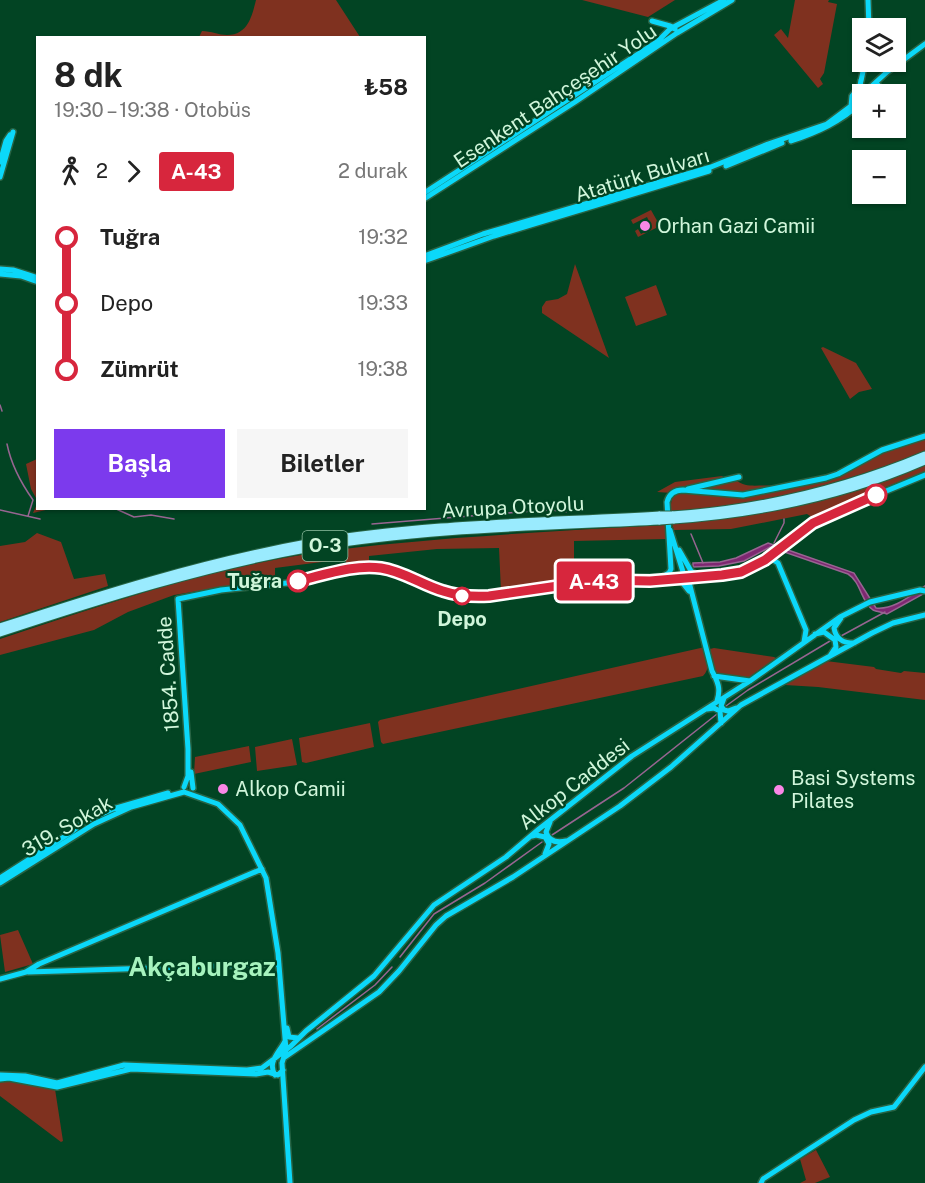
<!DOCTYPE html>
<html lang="tr">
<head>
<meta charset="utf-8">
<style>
  :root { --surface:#fff; --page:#f6f6f6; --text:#222; --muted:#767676; --accent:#7c3aed }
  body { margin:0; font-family:"Public Sans",sans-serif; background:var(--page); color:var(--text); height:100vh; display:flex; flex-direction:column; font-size:22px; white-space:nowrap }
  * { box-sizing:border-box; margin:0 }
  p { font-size:20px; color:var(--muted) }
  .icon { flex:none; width:33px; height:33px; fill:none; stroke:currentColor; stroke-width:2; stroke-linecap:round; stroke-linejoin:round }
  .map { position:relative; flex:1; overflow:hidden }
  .drawer { position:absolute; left:36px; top:36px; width:390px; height:474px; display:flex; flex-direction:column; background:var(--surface); border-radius:0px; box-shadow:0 2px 4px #0004 }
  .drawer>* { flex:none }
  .badge { padding:0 12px; border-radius:4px; font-size:21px; line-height:39px }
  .tools { position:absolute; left:852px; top:18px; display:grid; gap:12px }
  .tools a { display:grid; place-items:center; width:54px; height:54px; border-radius:0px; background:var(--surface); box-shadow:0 2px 4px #0004; font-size:30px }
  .map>.badge { position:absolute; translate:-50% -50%; box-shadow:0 0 0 3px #fff }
  .legs { display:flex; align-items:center; gap:9px; height:66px; padding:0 18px; font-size:20px }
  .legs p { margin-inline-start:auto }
  .summary { display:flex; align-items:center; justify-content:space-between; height:102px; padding:0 18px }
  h1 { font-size:33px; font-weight:700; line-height:45px }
  .primary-button { display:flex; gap:12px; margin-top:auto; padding:12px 18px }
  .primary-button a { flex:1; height:69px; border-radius:0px; background:var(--accent); color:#fff; font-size:24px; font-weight:700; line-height:69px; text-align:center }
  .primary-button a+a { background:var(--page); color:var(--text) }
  ul { padding:0 18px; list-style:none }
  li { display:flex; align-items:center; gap:21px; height:66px; font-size:22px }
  li i { display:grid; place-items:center; width:9px; height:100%; margin:0 8px; background:currentColor }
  li i::after { content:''; width:15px; height:15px; margin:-8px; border:4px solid; border-radius:50%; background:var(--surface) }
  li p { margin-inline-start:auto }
  li:first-child i { background:linear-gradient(#0000 50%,currentColor 0) }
  li:last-child i { background:linear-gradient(currentColor 50%,#0000 0) }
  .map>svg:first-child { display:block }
</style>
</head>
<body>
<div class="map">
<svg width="925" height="1183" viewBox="0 0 925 1183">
  <rect width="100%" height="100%" fill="#024423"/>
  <!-- green -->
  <path fill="#7f311f" d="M256 0H336L360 37H199L202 31C211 31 219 35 227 35 248 35 252 16 256 0Z
    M582 0H675L648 17Z
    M795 0H829L828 2 837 4 824 73 820 79 823 84 818 88 774 35 781 29 788 38Z
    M651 210 660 226 638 237 635 231 638 229 641 234 652 228 647 217 633 224 631 220Z
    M575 264 609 358 542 313V307L546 301 558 299 567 294Z
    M656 285 667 315 636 326 625 297Z
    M823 347 856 363 872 389 859 392 850 399 821 348Z
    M925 439V451L917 455C857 477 798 495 735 506 714 509 692 509 670 511L672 497 678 492 741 497 837 476 883 453Z
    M37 459 38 508 50 509 33 513 37 504 36 498 31 489 26 464Z
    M925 464V472L862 496 815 519 807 514 731 529 674 530 672 524 748 514 809 503Z
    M722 476 728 480 672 493 657 492 675 482Z
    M736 480C747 489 759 484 772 486L741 493 697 490Z
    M666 525V539L574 541V579L501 591 499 548 437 549 369 556V562L347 566 345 559 275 568V582L228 586 174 595 128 612 94 630 0 655V639C85 611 170 581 258 563 323 549 390 544 456 538 526 533 596 528 666 525Z
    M37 533 61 542 74 579 105 574 108 586 0 622V546L25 542Z
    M705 647C707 657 711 668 703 676L383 744 381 742 378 722 380 720Z
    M714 648 774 657 776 658 748 678 719 674 714 672 710 649Z
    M826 661 874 667 876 669 901 673 904 671 925 673V700L818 687 785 685Z
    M370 723 374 747 306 763 302 762 299 738Z
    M292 739 297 765 257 771 255 747Z
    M249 746 251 762 194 774 195 757Z
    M18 930 33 964 5 972 0 935Z
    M0 1082H13L55 1089 63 1141 61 1142 0 1096Z
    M816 1150 830 1177 815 1183H800L806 1180 800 1159Z"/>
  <!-- water -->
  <path fill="#7e2771" stroke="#976591" stroke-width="1.5" d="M768 543 854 573 876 608C894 610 911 595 925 586V593L887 614C883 612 877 612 873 610 861 602 861 582 848 574L770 547 744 561 719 566 693 567V563L720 562 736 558Z"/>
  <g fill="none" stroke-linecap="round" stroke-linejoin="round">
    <!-- stream -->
    <path stroke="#976591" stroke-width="1.5" d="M0 405 2 411
      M7 444C11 464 21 483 33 500L28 516
      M114 508 134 517 151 515 174 519
      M0 510 40 519
      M372 524 519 512 552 510 566 512
      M691 534 703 563
      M774 543 784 523V519
      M841 636 885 612
      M726 706 748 690 830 641
      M552 835 624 788 717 714
      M400 957 434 914 485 883 542 842
      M317 1029 375 985 392 967"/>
    <!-- major casing -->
    <g stroke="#276444" stroke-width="8">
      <path id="major" d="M868 0 869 28
        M652 21 670 26 675 29
        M861 81 865 62
        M863 94 887 72 925 44
        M869 94 878 85
        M791 141C818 132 840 122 861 103
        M0 162 6 141 10 135
        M726 166 782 143
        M0 177 13 132
        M424 193 658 41 670 29 724 0
        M424 199 575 102 677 33 732 0
        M424 256 483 234 711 167 768 144 827 124 851 106 852 96 860 86 861 80
        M424 261 494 236 709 171
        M0 269 13 270 38 278
        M0 274 21 276 38 282
        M688 489 739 477
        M670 530 684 575
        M679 550 691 571 700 577
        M767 558 772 559 778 563 806 630 804 642
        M664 576 669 573 671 569 667 502C669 494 675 490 683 490L743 495 826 478 838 474 882 450 925 436
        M685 578 721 575 748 569 765 560 813 523 833 513 925 475
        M670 580 682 582 689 591
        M628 582 655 581
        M841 618 834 628C836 640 844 643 854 643
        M815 634 824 632 835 640 836 647 830 656
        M714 676 750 681
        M724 698 721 706 724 710 728 711 736 708
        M707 709 714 708 720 711 721 723
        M191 772 193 788
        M184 787 188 776V749L178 599 221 590 296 582 368 567 398 572 440 591 456 595 489 596 595 581 685 575 688 578 712 671C718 682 721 689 717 701
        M550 822 546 832C549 842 557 843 566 841
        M532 836 536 835 545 837 549 844 545 854
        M0 878 70 833 84 822 113 809 168 793
        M0 883 94 824 131 807 184 792 218 804 240 825 266 878 278 953 286 1050 282 1063 290 1183
        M28 972 279 964
        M0 979 26 972 39 964 262 869
        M287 1028 289 1037 298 1038
        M285 1057 379 992 399 971 436 925 446 916 513 877 620 806 671 767 741 705 872 633 893 623 925 615
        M0 1075 25 1076 57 1083 124 1065 247 1070 262 1068 291 1046 306 1031 374 976 434 905 506 857 539 829 632 756 750 681 840 617 870 602 920 590 925 591
        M275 1075C267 1062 279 1053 285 1041
        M0 1079 9 1078 57 1087 131 1069 256 1074 268 1072 278 1075 283 1070
        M761 1183 763 1179 854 1120 871 1112 894 1107 925 1067"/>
    </g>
    <!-- highway casing -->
    <g stroke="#276444" stroke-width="9">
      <path id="highway" d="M672 515C760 509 844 489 925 455
        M673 520C759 514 845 496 925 461
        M0 627C101 594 202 562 307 543 424 523 542 522 660 515
        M0 633C103 599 205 567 311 548 427 528 544 527 660 521"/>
    </g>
    <!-- major -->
    <use href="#major" stroke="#0bd8f9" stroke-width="5"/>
    <!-- highway -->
    <use href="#highway" stroke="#9aebfe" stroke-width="7"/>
    <!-- highway-bridge casing -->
    <g stroke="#276444" stroke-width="9" stroke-linecap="butt">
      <path id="highway-bridge" d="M660 515H672
        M660 521 673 520"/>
    </g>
    <!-- highway-bridge -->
    <use href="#highway-bridge" stroke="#9aebfe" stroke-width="7"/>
  </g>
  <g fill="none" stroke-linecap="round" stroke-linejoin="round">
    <!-- line-1 casing -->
    <g stroke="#fff" stroke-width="14">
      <path id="line-1" d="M298 581C324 575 355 564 381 568 403 571 422 585 443 591 458 596 473 597 489 596L599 580 650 581 722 575 741 572 765 560 813 523 876 495"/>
    </g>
    <!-- line-1 -->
    <use href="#line-1" stroke="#d7263d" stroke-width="9"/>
  </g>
  <!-- markers -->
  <g fill="#fa87e6" stroke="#024423" stroke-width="2">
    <circle cx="645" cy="226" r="6"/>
    <circle cx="223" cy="789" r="6"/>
    <circle cx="779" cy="790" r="6"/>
  </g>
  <g fill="#fff" stroke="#d7263d" stroke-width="3">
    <circle cx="876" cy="495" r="10"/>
    <circle cx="298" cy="581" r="10"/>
    <circle cx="462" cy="596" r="8"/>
  </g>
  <g text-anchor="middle" stroke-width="4.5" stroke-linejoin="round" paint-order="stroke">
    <!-- shield labels -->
    <rect fill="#024423" stroke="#93c1a4" stroke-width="1.5" x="302.5" y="531" width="45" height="30" rx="4.5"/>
    <g font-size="18" font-weight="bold" fill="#d1f6db">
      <text x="325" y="552">O-3</text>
    </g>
    <!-- street labels -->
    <g font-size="20" fill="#d1f6db" stroke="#024423">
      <text transform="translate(555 96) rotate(-34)" y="7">Esenkent Bahçeşehir Yolu</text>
      <text transform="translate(642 175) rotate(-17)" y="7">Atatürk Bulvarı</text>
      <text transform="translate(513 507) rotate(-3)" y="7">Avrupa Otoyolu</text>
      <text transform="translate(168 674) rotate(-94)" y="7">1854. Cadde</text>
      <text transform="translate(574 784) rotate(-38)" y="7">Alkop Caddesi</text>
      <text transform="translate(67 826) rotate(-30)" y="7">319. Sokak</text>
    </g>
    <!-- poi labels -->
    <g font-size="20" fill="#d1f6db" stroke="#024423" text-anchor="start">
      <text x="657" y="233">Orhan Gazi Camii</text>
      <text x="791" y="785">Basi Systems<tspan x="791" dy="23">Pilates</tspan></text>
      <text x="235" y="796">Alkop Camii</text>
    </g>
    <!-- stop labels -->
    <g font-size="20" font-weight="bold" fill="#d1f6db" stroke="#024423" text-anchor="end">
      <text x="282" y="588">Tuğra</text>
      <text x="462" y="626" text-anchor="middle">Depo</text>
    </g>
    <!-- district labels -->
    <g font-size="26" font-weight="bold" fill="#a6f3be" stroke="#024423">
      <text x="202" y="976">Akçaburgaz</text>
    </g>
  </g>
</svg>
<div class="tools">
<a><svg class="icon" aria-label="layers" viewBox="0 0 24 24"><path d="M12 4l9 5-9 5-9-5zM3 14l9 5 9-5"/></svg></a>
<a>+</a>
<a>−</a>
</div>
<b class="badge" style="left:594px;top:581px;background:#d7263d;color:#fff">A-43</b>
<section class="drawer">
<div class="summary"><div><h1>8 dk</h1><p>19:30 – 19:38 · Otobüs</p></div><b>₺58</b></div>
<div class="legs"><svg class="icon" aria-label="walk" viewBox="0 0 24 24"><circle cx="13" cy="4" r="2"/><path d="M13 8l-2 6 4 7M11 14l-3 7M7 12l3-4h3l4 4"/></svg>2<svg class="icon" aria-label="forward" viewBox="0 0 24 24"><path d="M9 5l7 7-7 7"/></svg><b class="badge" style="background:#d7263d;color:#fff">A-43</b><p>2 durak</p></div>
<ul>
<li><i style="color:#d7263d"></i><b>Tuğra</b><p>19:32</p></li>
<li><i style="color:#d7263d"></i><span>Depo</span><p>19:33</p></li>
<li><i style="color:#d7263d"></i><b>Zümrüt</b><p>19:38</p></li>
</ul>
<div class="primary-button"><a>Başla</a><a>Biletler</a></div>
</section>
</div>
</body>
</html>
